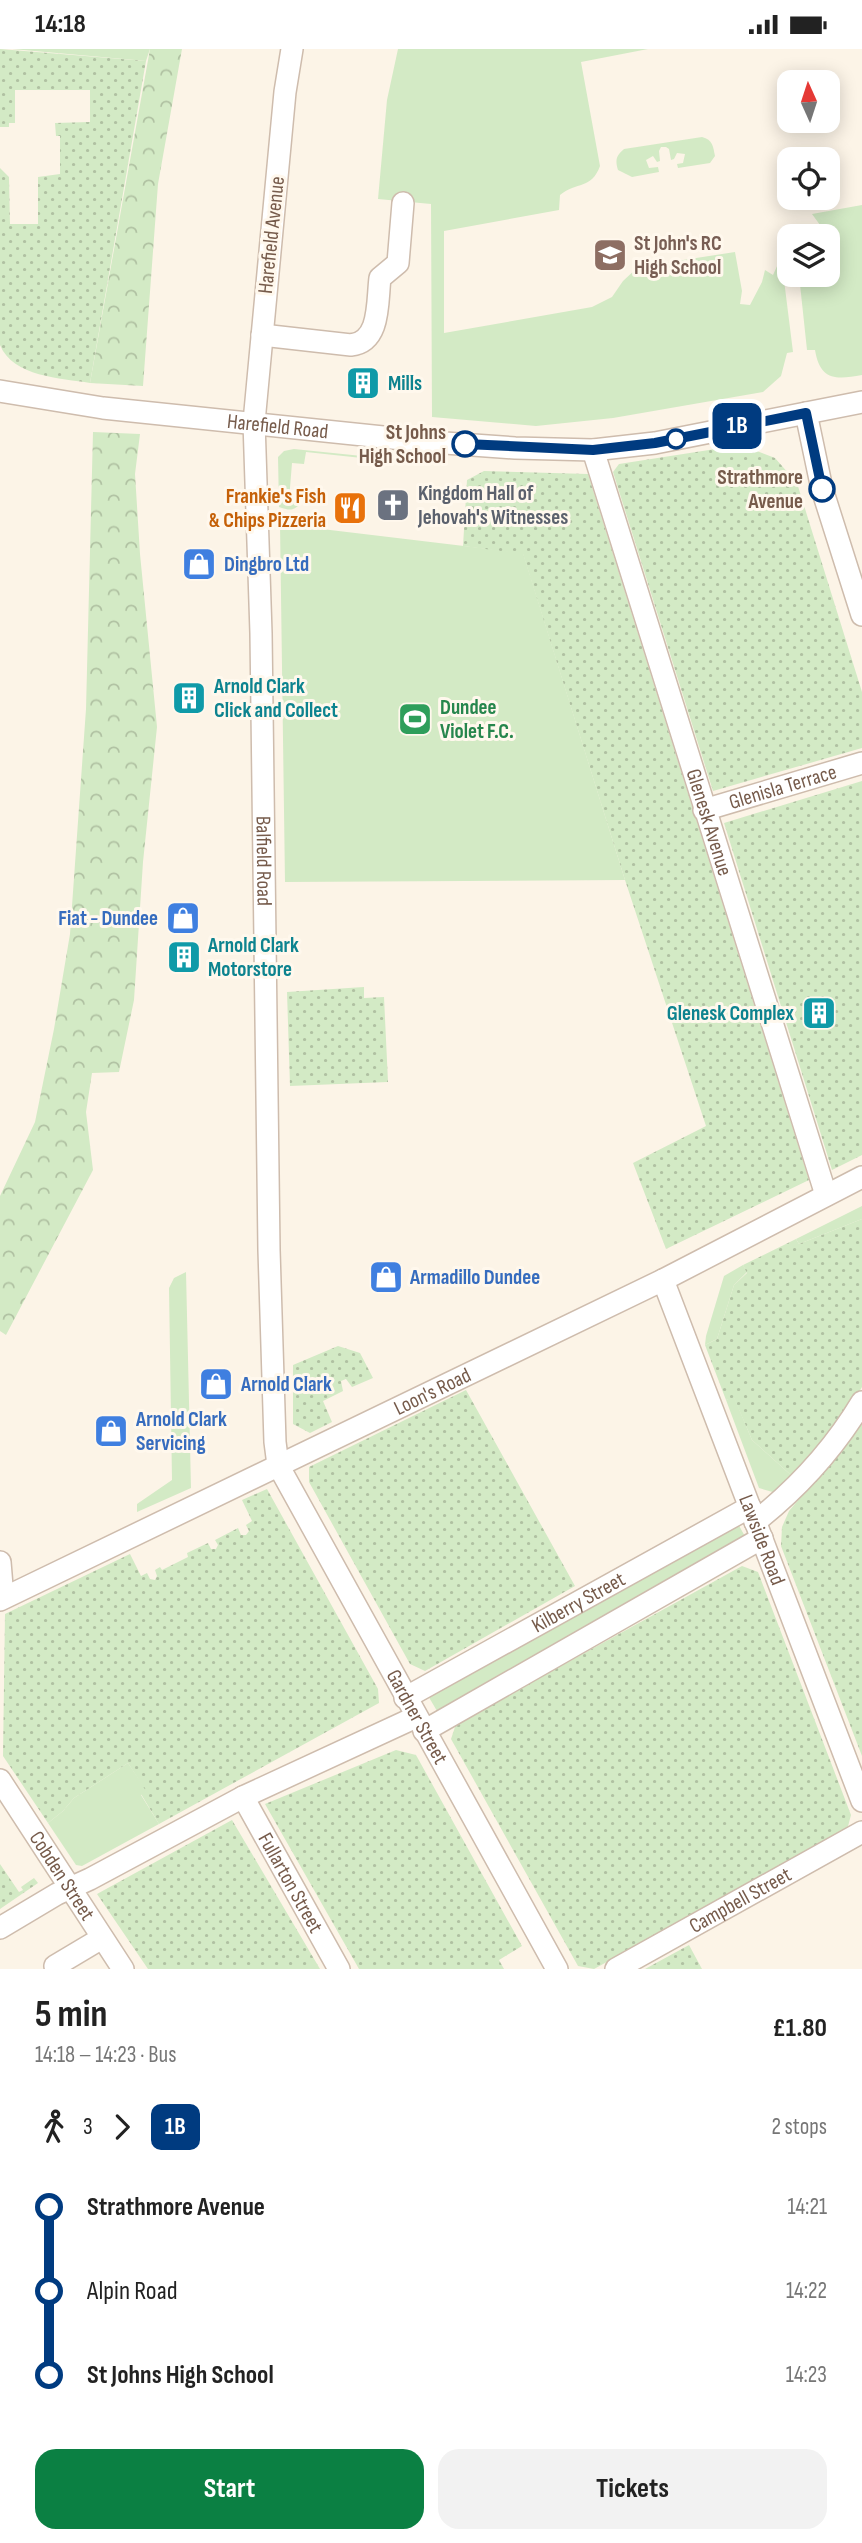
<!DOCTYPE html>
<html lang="en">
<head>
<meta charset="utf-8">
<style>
  :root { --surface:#fff; --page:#f2f2f2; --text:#222; --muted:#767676; --accent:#0b8043 }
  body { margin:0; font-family:"Sofia Sans Condensed",sans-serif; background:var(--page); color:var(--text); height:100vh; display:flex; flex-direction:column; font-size:26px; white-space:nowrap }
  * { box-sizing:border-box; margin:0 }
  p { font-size:23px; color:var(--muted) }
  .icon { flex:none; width:38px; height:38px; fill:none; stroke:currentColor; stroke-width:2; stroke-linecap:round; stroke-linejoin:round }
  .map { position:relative; height:1920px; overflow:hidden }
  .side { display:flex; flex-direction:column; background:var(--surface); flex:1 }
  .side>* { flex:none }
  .badge { padding:0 14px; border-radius:10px; font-size:24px; line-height:46px }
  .needle { width:46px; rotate:357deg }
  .buttons { position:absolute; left:777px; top:21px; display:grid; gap:14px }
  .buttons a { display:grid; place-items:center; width:63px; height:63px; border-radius:14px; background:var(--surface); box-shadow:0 4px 18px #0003; font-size:35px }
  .map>.badge { position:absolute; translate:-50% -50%; box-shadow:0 0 0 4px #fff }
  .legs { display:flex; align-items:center; gap:10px; height:77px; padding:0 35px; font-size:23px }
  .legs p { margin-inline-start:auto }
  .head { display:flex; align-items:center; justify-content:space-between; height:119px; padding:0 35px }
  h1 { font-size:38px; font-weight:700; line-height:52px }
  .action { display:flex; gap:14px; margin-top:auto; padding:14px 35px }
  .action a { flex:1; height:80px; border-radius:21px; background:var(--accent); color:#fff; font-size:28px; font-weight:700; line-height:80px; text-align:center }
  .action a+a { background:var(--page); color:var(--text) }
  ul { padding:0 35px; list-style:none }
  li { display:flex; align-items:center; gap:24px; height:84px; font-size:26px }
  li i { display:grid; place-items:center; width:10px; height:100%; margin:0 9px; background:currentColor }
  li i::after { content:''; width:18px; height:18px; margin:-9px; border:5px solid; border-radius:50%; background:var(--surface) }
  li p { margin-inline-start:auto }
  li:first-child i { background:linear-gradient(#0000 50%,currentColor 0) }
  li:last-child i { background:linear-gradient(currentColor 50%,#0000 0) }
  .status { display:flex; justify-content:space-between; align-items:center; height:49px; padding:0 35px; background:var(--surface); direction:ltr }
  .status svg { height:19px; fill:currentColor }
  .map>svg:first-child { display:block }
</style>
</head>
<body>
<div class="status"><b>14:18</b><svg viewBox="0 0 49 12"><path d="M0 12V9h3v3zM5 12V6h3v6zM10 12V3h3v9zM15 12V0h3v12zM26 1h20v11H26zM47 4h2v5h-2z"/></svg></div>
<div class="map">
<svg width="862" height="1920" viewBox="0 0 862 1920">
  <defs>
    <pattern id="forest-crowns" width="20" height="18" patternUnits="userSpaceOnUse" patternTransform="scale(1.75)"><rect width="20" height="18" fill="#d3eac5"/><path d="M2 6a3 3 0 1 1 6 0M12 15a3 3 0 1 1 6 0" fill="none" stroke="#b0c1a2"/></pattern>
    <pattern id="garden-dots" width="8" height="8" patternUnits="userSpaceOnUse" patternTransform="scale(1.75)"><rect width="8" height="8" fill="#d3eac5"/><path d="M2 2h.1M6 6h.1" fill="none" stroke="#b0c1a2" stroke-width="1.8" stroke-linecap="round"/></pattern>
  </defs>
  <rect width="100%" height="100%" fill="#fcf4e7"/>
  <!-- green -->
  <path fill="#d3eac5" d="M12 0H150L146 12Z
    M398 0H648L581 13 600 117C591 141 577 132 560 146L559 161 444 182V284L592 258 612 248 623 232 638 218 735 203 742 242 740 255 750 256 762 233 765 221 773 226 778 215 783 223 793 303 787 304 781 327 763 343 613 369 536 377 432 368 431 155 378 150 387 51Z
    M702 88C713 91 713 97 715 107L710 114 678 119 677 115 683 114 685 105 677 104 674 110 671 111 669 100 666 98H661L659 102 660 112 657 113 653 107 646 111 649 119 658 118 659 123 632 128 618 121C615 111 616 107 624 100Z
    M862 156V326C835 331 820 331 815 301H807L799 226H828V187L812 165Z
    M294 400 362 407V409L306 403 304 415 292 414 289 451 302 452C295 462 290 462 279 458L278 408 284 402Z
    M280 475 523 504 625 831 285 833Z
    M862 1157V1170L799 1195 796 1190Z
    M743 1216 747 1223 734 1236 717 1290 705 1296 706 1287 724 1227Z
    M186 1223 191 1439 137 1463V1455L172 1431 169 1239 174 1229Z
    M734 1348 752 1391 792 1427 776 1444 759 1439 726 1351Z
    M737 1473 747 1491 437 1662 427 1645Z
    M128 1714 147 1742 141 1746 159 1775 82 1817 76 1816 48 1774 63 1762 74 1749Z"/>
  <!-- forest -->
  <path fill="url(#forest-crowns)" d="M150 0H182L158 135 143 337 90 334Z
    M93 383 140 385 135 425 140 505 157 678 143 813 134 951 119 1023 92 1024 86 1063 93 1121 6 1286 0 1282V1147L35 1073 54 980 70 885 86 660Z"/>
  <!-- garden -->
  <path fill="url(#garden-dots)" d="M0 0 146 12 90 334C61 329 13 328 0 296V119L9 128 10 175H38V128L60 125V87H56L55 74 90 73V41H15V74H9V78H0Z
    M741 396 775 409 797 434 862 643V699L713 742 613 423 619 415Z
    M484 422 588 425 809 1131 666 1200 633 1114 706 1077 625 831 523 505 463 497 467 431Z
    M862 732V1106L832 1121 724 774Z
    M364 938V949L384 948 388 1033 290 1037 287 943Z
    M862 1170V1338L848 1362 792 1427 752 1391 734 1349 726 1351 705 1296 717 1290 734 1236 747 1224 743 1216 796 1190 799 1195Z
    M338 1297 360 1304 373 1329 352 1338 346 1330 341 1332 343 1342 323 1352 332 1373 310 1384 293 1375V1316Z
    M466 1341 575 1537 425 1622 410 1615 309 1433V1418Z
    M862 1375V1707L781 1497 782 1478 789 1462Z
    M267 1440 378 1640 379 1654 159 1775 141 1745 146 1742 128 1714 74 1749 63 1762 48 1774 3 1707 5 1565 130 1505 141 1527 147 1524 150 1530 155 1531 157 1527 155 1521 160 1518 162 1521 188 1508 187 1504 208 1494 211 1500H216L218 1496 215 1491 238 1479 241 1486H246L249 1482 246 1476 252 1472 242 1451Z
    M742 1517 758 1523 851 1766 847 1781 594 1920 578 1917 451 1690 456 1675Z
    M396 1701 416 1706 522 1897 499 1911 504 1920H359L265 1755Z
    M232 1771 320 1920H148L97 1845Z
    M0 1815 19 1843 23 1841 21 1838 34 1829 38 1834 0 1860Z
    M689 1896 702 1920H645Z"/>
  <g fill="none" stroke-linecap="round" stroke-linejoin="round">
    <!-- minor casing -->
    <g stroke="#cebcad" stroke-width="24">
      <g id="minor">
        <path id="s1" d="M292 0 285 43 254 373 261 584 269 1201 275 1393 278 1416 557 1920"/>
        <path d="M262 286 351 296C381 293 377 252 380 229L398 214 403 154"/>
        <path id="s2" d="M0 342 103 359 431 393 515 399 593 401 655 394 862 353"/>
        <path d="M806 364 822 440 862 566"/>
        <path id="s3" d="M593 401 826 1146"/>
        <path id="s4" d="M704 761 862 714"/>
        <path id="s5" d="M663 1231 862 1752"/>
        <path d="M755 1473C797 1440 835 1398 862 1353"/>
        <path d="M0 1513 3 1549"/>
        <path id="s6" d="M0 1551 663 1231 862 1128"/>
        <path id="s7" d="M405 1649 750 1458"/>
        <path d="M424 1682 762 1489"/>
        <path id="s8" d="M0 1731 123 1920"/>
        <path id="s9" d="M243 1748 339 1920"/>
        <path d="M0 1879 57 1845 90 1830 243 1748 416 1668"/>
        <path d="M55 1917 102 1889"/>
        <path id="s10" d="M616 1920 862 1783"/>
      </g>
    </g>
    <!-- minor -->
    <use href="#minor" stroke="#fff" stroke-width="21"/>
  </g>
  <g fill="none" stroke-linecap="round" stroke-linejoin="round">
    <!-- line-1 casing -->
    <g stroke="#fff" stroke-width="16">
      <path id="line-1" d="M465 395 593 401 655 394 806 364 822 440"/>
    </g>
    <!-- line-1 -->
    <use href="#line-1" stroke="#003b80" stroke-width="10"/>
  </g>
  <!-- icons -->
  <defs>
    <g id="school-square" transform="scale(1.75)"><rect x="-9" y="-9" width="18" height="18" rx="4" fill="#8d6e63" stroke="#fff8ed"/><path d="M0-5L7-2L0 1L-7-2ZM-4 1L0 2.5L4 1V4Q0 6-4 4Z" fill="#fff"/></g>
    <g id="building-square" transform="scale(1.75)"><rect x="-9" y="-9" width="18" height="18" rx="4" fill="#0f9aa8" stroke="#fff8ed"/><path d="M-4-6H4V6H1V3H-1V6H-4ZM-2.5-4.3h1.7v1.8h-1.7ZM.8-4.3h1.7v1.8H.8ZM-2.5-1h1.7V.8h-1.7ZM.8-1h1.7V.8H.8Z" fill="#fff"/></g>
    <g id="church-square" transform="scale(1.75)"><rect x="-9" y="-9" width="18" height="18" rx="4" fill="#6b7280" stroke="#fff8ed"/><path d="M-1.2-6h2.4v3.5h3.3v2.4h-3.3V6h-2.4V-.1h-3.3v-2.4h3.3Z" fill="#fff"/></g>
    <g id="restaurant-square" transform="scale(1.75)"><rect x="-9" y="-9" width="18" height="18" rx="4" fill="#e8710a" stroke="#fff8ed"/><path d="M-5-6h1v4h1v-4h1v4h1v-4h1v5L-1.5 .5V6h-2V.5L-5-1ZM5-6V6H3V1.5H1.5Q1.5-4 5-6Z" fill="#fff"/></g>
    <g id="shop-square" transform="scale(1.75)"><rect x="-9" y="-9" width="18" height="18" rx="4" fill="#3f7fe0" stroke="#fff8ed"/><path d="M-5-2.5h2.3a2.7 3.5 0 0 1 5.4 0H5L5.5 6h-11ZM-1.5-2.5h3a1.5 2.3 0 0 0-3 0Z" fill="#fff"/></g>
    <g id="stadium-square" transform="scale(1.75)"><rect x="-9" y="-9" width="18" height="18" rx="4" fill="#2e9e5b" stroke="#fff8ed"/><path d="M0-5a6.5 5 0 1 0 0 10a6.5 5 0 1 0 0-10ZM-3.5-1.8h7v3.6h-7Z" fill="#fff"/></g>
  </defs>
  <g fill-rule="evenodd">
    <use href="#school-square" x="610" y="206"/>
    <use href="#building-square" x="363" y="334"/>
    <use href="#church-square" x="393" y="456"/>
    <use href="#restaurant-square" x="350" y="459"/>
    <use href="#shop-square" x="199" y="515"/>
    <use href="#building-square" x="189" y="649"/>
    <use href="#stadium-square" x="415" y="670"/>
    <use href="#shop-square" x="183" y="869"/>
    <use href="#building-square" x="184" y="908"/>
    <use href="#building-square" x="819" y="964"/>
    <use href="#shop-square" x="386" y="1228"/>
    <use href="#shop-square" x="216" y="1335"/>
    <use href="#shop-square" x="111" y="1382"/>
  </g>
  <!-- markers -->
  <g fill="#fff" stroke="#003b80" stroke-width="3.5">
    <circle cx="676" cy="390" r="9"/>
    <circle cx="465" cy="395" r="12"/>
    <circle cx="822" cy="440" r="12"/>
  </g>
  <g text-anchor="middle" stroke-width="6" stroke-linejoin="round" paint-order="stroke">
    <!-- street labels -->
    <g font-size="21" fill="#765b4b" stroke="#fff8ed">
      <text transform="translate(271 186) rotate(-84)" y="7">Harefield Avenue</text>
      <text dy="7" stroke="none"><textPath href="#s2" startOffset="280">Harefield Road</textPath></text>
      <text dy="7" stroke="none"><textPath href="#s4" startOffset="82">Glenisla Terrace</textPath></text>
      <text dy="7" stroke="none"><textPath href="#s3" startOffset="390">Glenesk Avenue</textPath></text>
      <text dy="7" stroke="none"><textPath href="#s1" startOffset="814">Balfield Road</textPath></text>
      <text dy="7" stroke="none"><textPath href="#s6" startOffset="480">Loon's Road</textPath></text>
      <text dy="7" stroke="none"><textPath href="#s5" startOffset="278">Lawside Road</textPath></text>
      <text dy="7" stroke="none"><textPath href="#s7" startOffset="198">Kilberry Street</textPath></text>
      <text dy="7" stroke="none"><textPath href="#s1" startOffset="1706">Gardner Street</textPath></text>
      <text dy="7" stroke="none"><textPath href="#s8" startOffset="114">Cobden Street</textPath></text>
      <text dy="7" stroke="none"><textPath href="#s9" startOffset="98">Fullarton Street</textPath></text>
      <text dy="7" stroke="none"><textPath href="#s10" startOffset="142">Campbell Street</textPath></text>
    </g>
    <!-- education labels -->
    <g font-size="21" font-weight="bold" fill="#785e54" stroke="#fff8ed" text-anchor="start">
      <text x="634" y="201">St John's RC<tspan x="634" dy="24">High School</tspan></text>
    </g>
    <!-- culture labels -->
    <g font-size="21" font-weight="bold" fill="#0d838f" stroke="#fff8ed" text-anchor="start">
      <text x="388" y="341">Mills</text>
      <text x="214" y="644">Arnold Clark<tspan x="214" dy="24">Click and Collect</tspan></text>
      <text x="208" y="903">Arnold Clark<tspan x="208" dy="24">Motorstore</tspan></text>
      <text x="794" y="971" text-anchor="end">Glenesk Complex</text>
    </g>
    <!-- stop labels -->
    <g font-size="21" font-weight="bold" fill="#765b4b" stroke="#fff8ed" text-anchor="end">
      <text x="446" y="390">St Johns<tspan x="446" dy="24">High School</tspan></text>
      <text x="803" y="435">Strathmore<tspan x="803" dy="24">Avenue</tspan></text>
    </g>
    <!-- worship labels -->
    <g font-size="21" font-weight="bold" fill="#5b616d" stroke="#fff8ed" text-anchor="start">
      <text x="418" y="451">Kingdom Hall of<tspan x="418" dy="24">Jehovah's Witnesses</tspan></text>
    </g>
    <!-- food labels -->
    <g font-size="21" font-weight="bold" fill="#c56008" stroke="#fff8ed" text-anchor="end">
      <text x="326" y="454">Frankie's Fish<tspan x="326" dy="24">&amp; Chips Pizzeria</tspan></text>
    </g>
    <!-- shop labels -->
    <g font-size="21" font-weight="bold" fill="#366cbe" stroke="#fff8ed" text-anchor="start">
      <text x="224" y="522">Dingbro Ltd</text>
      <text x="158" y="876" text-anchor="end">Fiat - Dundee</text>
      <text x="410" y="1235">Armadillo Dundee</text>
      <text x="241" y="1342">Arnold Clark</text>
      <text x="136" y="1377">Arnold Clark<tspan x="136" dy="24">Servicing</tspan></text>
    </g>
    <!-- leisure labels -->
    <g font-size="21" font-weight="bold" fill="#27864d" stroke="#fff8ed" text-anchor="start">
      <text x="440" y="665">Dundee<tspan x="440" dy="24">Violet F.C.</tspan></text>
    </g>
  </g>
</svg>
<div class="buttons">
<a><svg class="needle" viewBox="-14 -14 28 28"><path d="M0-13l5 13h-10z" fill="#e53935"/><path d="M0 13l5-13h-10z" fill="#767676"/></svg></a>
<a><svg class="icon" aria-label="locate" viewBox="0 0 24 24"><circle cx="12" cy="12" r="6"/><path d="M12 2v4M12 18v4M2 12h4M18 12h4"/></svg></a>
<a><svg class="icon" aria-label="layers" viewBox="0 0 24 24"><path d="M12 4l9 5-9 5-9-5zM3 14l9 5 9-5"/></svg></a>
</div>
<b class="badge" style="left:737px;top:377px;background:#003b80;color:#fff">1B</b>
</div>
<section class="side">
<div class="head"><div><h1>5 min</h1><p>14:18 – 14:23 · Bus</p></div><b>£1.80</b></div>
<div class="legs"><svg class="icon" aria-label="walk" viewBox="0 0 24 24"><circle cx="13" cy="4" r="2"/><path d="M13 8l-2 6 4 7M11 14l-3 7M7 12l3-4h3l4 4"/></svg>3<svg class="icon" aria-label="forward" viewBox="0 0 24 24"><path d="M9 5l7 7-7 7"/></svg><b class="badge" style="background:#003b80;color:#fff">1B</b><p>2 stops</p></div>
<ul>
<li><i style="color:#003b80"></i><b>Strathmore Avenue</b><p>14:21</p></li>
<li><i style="color:#003b80"></i><span>Alpin Road</span><p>14:22</p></li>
<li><i style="color:#003b80"></i><b>St Johns High School</b><p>14:23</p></li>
</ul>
<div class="action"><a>Start</a><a>Tickets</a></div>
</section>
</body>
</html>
